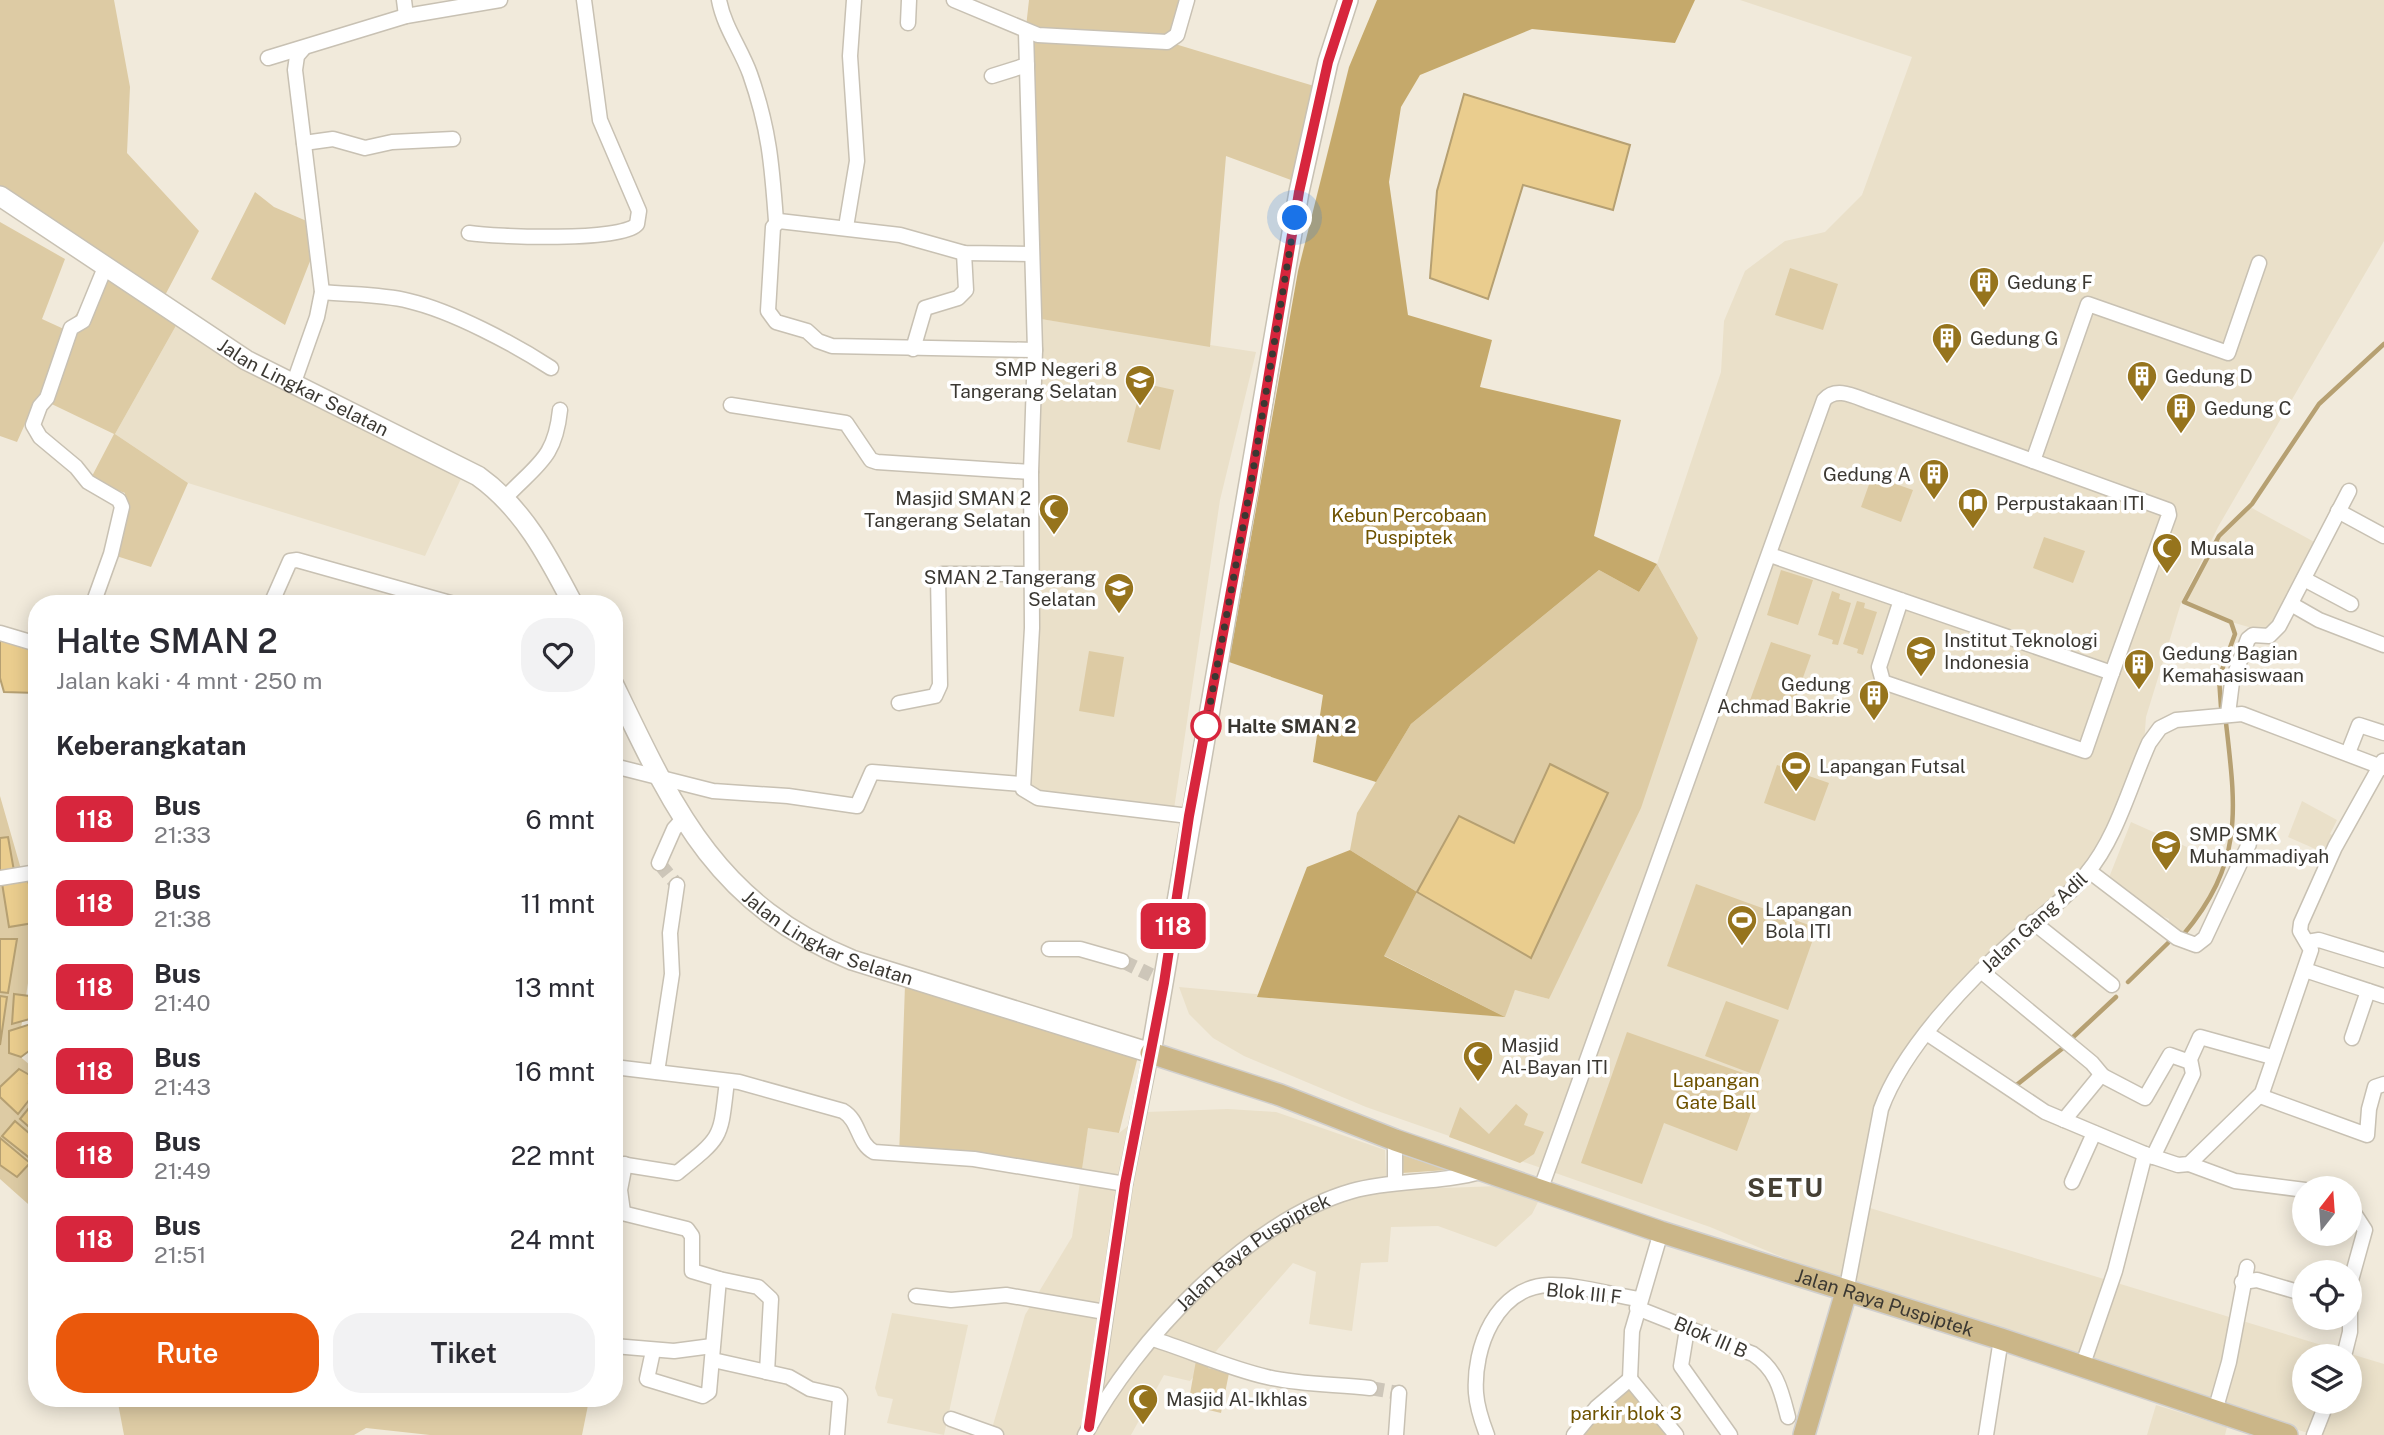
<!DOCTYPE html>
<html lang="id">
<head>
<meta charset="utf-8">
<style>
  :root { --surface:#fff; --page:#f2f2f3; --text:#2b2b33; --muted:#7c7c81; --accent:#ea580c }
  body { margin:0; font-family:"Public Sans",sans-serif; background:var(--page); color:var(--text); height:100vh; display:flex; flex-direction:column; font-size:26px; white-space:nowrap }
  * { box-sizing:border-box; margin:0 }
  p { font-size:23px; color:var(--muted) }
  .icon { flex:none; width:38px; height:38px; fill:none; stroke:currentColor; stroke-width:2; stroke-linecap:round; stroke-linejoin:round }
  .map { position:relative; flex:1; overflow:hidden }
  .drawer { position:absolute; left:28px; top:595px; width:595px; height:812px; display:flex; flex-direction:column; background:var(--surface); border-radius:28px; box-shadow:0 4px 18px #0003 }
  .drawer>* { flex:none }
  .badge { padding:0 14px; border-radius:10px; font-size:24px; line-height:46px }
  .needle { width:46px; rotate:17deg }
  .buttons { position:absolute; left:2292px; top:1176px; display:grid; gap:14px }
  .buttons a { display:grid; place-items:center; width:70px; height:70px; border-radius:50%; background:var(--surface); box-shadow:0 4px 18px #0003; font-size:35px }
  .you { position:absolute; width:35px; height:35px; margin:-18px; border:5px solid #fff; border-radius:50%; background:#1a73e8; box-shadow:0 0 0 10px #1a73e833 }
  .map>.badge { position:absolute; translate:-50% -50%; box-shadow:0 0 0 4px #fff }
  h2 { padding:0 28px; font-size:26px; line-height:63px }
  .round { display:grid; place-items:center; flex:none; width:74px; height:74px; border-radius:28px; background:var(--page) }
  .head { display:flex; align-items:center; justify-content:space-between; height:119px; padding:0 28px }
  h1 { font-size:33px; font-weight:600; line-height:52px }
  .action { display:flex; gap:14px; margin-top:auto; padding:14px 28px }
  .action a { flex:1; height:80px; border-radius:28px; background:var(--accent); color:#fff; font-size:28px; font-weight:600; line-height:80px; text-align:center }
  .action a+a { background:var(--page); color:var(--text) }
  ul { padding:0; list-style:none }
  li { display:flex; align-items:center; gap:21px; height:84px; padding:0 28px }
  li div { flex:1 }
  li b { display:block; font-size:26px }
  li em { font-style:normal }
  li .badge { min-width:77px; font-weight:700; text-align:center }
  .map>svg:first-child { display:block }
</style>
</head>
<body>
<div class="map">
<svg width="2384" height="1435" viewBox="0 0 2384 1435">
  <rect width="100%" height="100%" fill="#f1eadb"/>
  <!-- built -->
  <path fill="#eae0c9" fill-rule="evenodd" d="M1740 0H2384V241L2218 527 2181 603 2146 717 2143 757 2102 855 1979 968 1878 1094 1860 1205 2384 1364V1435H2314L1842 1282 1710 1227 1366 1107 1244 1056 1213 1038 1189 1014 1179 987 1504 1017 1515 990 1549 999 1698 638 1657 564 1721 372 1724 321 1745 271 1785 241 1825 232 1862 195 1912 57ZM2305 1356H2350V1402H2305Z
    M182 315 465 470 425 556 188 483 115 434Z
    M1041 319 1256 352 1220 500 1174 809 1039 795 1031 786Z
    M2250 507 2318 544 2270 633 2231 622 2184 601 2219 537Z
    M2302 801 2337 820 2330 834 2337 837 2329 855 2288 837Z
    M2131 822 2225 864 2217 886 2200 914 2197 913 2183 934 2168 926 2169 919 2143 908 2144 904 2124 895 2108 880Z
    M1228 1109 1276 1112 1385 1150 1387 1190 1499 1186 1538 1202 1532 1214 1496 1247 1438 1226 1391 1227 1388 1262 1361 1263 1352 1331 1309 1324 1316 1272 1293 1263 1190 1381 1164 1375 1131 1435H981L993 1425 1025 1315 1072 1237 1088 1127 1119 1133 1146 1112Z
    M892 1313 968 1325 944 1435 887 1423 893 1399 878 1396 875 1388Z
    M2156 1405 2227 1427 2225 1435H2147Z"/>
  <!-- green -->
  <path fill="#ddcba4" d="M0 0H114L130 87 127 153 199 231 162 301 182 315 115 434 188 483 151 567 110 554 125 493 90 480 114 434 37 397 17 442 0 436V222L65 259 42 319 66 330 107 267 0 200Z
    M1029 0H1189L1175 44 1324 89 1291 180 1226 156 1210 347 1041 319 1026 27Z
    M255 192 274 207 323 228 285 325 211 279Z
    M1790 268 1838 284 1823 330 1775 315Z
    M1142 383 1174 390 1160 450 1127 442Z
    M1872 476 1913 490 1901 522 1861 507Z
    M2044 537 2085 551 2073 583 2033 568Z
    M1657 564 1698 638 1641 808 1549 999 1515 990 1505 1017 1383 955 1417 892 1350 850 1357 813 1411 724 1599 570 1639 592Z
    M1781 570 1813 580 1798 625 1767 615Z
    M1832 591 1840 594 1839 599 1851 603 1838 645 1832 644 1833 640 1818 635Z
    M1857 601 1865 603 1864 608 1877 612 1863 655 1857 653 1858 649 1843 644Z
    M1771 642 1811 655 1789 717 1749 703Z
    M1089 651 1124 657 1114 717 1079 711Z
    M1777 765 1829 783 1815 821 1764 803Z
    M0 796 37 925 17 1054 37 1071V1212L0 1179Z
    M1696 884 1817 928 1788 1010 1667 966Z
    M905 985 1140 1048 1119 1133 1088 1128 1081 1176 899 1157Z
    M1726 1001 1779 1020 1758 1076 1705 1056Z
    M1627 1032 1763 1080 1737 1151 1664 1123 1642 1184 1581 1163Z
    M1516 1104 1528 1114 1524 1125 1544 1132 1534 1154 1520 1163 1449 1137 1460 1107 1489 1134Z
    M1401 1155H1403L1448 1170 1402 1173Z
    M1197 1355 1209 1362 1208 1368 1229 1373 1221 1413 1188 1405Z
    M1630 1383 1672 1435H1576Z
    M117 1398H568L588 1405 582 1435H430L366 1428 354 1435H124Z"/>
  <!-- forest -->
  <path fill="#c5a96b" d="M1377 0H1695L1675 43 1532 29 1420 75 1401 107 1389 182 1408 315 1492 340 1480 387 1621 420 1594 536 1657 564 1639 592 1599 570 1411 724 1376 782 1313 762 1323 695 1229 662 1298 271 1349 67Z
    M1350 850 1417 892 1384 956 1505 1017 1257 997 1307 867Z"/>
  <!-- water -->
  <path fill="#eacd8e" stroke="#b6a072" stroke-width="2" d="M1464 94 1630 145 1613 210 1523 185 1488 299 1430 278 1437 191Z
    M0 639 37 650V693L4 692 0 678Z
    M1550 764 1608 793 1531 958 1417 892 1459 816 1514 843Z
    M8 837 14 871 0 873V838Z
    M28 880 37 918 33 923 9 927 2 883Z
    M0 939H17L8 993 0 992Z
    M14 994 37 997V1017L12 1024Z
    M0 996 7 997 0 1045Z
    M37 1022V1045L21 1057 9 1053V1031Z
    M19 1069 33 1077 29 1083 37 1090 18 1114 0 1097V1087Z
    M37 1098V1134L20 1119Z
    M15 1121 37 1140V1152L31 1159 2 1136Z
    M0 1138 30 1163 17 1177 0 1165Z"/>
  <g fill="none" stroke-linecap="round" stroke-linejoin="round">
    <!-- stream -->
    <path stroke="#b6a072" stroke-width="4.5" d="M2221 707 2219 678 2235 634 2231 622 2184 602 2219 536 2252 504 2319 404 2384 344
      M2183 935C2244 863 2236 810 2226 723
      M2128 982 2168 943
      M2070 1040 2116 997
      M2014 1087 2063 1048"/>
    <!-- street-tunnel -->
    <path stroke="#cdc6b9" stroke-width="14" stroke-dasharray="14 7" stroke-linecap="butt" d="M659 863 677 885
      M1122 961 1151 975
      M1370 1388 1399 1393"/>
    <!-- street casing -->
    <g stroke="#c8c1b3" stroke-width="17">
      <g id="street">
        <path d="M404 0 406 16"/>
        <path d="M719 0C724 27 741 49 750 74 769 128 772 165 776 221"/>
        <path d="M954 0 1038 35 1167 42 1177 35 1187 0"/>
        <path d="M908 23 909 0"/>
        <path d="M1026 32 1035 350 1031 472 1032 628 1023 789 1038 798 1189 816"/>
        <path d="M268 58 406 16 500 0"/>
        <path d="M992 76 1027 65"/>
        <path d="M304 143 333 139 365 148 392 142 453 139"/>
        <path d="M846 227 857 161 850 56 854 0"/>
        <path d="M469 233C495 237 623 242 637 224L639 211 600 120 584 0"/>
        <path d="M1032 254 964 253 900 235 779 221 773 227 768 311 776 322 807 331 818 341 832 346 1035 350"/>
        <path d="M322 292C351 295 381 294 409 301 452 311 514 344 551 368"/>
        <path d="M913 349 925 308 958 298 966 290 964 253"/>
        <path d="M293 385 317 317 322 292 295 70 297 56 303 49"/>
        <path d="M731 405 846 423 871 460 877 462 1031 472"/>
        <path d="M2033 461 2088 304 2228 353 2259 263"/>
        <path d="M505 498C537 464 555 459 560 410"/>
        <path d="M2338 511 2384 536"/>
        <path d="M1770 555 2112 673 2085 751 1883 682 1879 667 1901 600"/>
        <path d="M2304 579 2351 604"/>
        <path d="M93 604 111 554 122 507 119 500 88 482 76 467 40 437 33 425 40 406 47 398 71 328 83 321 106 265"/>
        <path d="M271 604 290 561 297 560 454 604"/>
        <path d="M2291 604 2319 620 2384 645"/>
        <path d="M0 633 37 644"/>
        <path d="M899 703 935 696 940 685 938 577 942 574H1032"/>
        <path d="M2228 714 2232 682 2248 639 2253 635 2269 636 2279 626 2349 491"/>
        <path d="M2348 753 2359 725 2384 733"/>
        <path d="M614 766 713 791 788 796 857 806 872 772 1022 784"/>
        <path d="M659 863 674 829 683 819"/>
        <path d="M2089 871 2177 938 2196 945 2205 938 2249 844"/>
        <path d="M0 878 37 872"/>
        <path d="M2033 922 2112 985"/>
        <path d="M2307 942 2319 940 2384 960"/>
        <path d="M1049 949H1080L1122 961"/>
        <path d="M2305 970 2384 996"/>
        <path d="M1981 971 2092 1063 2102 1075"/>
        <path d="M1928 1034 2045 1112 2145 1154 2178 1165 2189 1164 2262 1093 2311 950 2300 931 2301 923 2335 847 2383 761"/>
        <path d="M2352 1038 2368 991"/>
        <path d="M614 1067 739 1082 843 1111C860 1121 857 1143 874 1152L974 1159 1125 1184"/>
        <path d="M657 1072 672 974 670 933 677 885"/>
        <path d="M2260 1096 2367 1135 2369 1109 2375 1087 2384 1084"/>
        <path d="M2064 1120 2101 1075 2145 1098 2170 1055 2190 1062"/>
        <path d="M1395 1140V1183"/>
        <path d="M2153 1157 2193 1074 2190 1059 2200 1037 2272 1057"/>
        <path d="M614 1163 677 1173C724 1135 720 1139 727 1081"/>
        <path d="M2189 1164 2235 1181 2305 1190"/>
        <path d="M2072 1182 2094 1133"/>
        <path d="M1540 1191 1824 400C1837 385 1857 398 1873 403L2168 510 2169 515 2112 673"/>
        <path d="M2350 1207 2365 1230 2350 1284"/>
        <path d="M614 1211 687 1229 692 1236V1271L719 1279 709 1392 703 1396 647 1379 653 1351"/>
        <path d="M623 1212 620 1190 625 1164"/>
        <path d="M719 1279 758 1287 771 1299 767 1372"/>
        <path d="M2242 1282 2257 1280 2305 1294"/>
        <path d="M1846 1292 1881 1109C1903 1048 1969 980 2016 938 2040 917 2068 897 2087 873 2117 837 2130 785 2149 743L2160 728 2176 720 2242 714 2384 768"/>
        <path d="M916 1296 951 1300 1006 1295 1105 1312"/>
        <path d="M1637 1308 1753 1354C1777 1370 1781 1390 1788 1417"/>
        <path d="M1687 1329 1681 1366 1730 1435"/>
        <path d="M1153 1339C1191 1351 1228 1368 1267 1377 1301 1385 1336 1384 1370 1388"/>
        <path d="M614 1346 674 1351 712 1346"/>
        <path d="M2344 1356 2350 1332V1304"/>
        <path d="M713 1360 789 1377 810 1389 837 1395 840 1399 837 1435"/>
        <path d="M2082 1367 2115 1271 2145 1154"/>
        <path d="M1630 1379 1632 1331 1661 1232"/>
        <path d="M1630 1379 1676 1435"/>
        <path d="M2215 1411 2229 1362 2247 1267"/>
        <path d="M951 1419 996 1435"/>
        <path d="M1090 1425 1125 1184 1151 1053"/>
        <path id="s1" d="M1085 1435C1135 1341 1247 1221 1352 1191 1395 1179 1440 1184 1483 1171"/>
        <path d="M1396 1435 1399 1393"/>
        <path d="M1487 1435C1482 1422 1477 1407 1476 1393 1473 1348 1496 1287 1549 1285 1575 1284 1612 1295 1639 1299"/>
        <path d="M1574 1435 1597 1407 1630 1379"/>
        <path d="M1986 1435 2001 1339"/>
        <path d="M2314 1435 2327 1402"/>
      </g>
    </g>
    <!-- secondary casing -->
    <g stroke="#c8c1b3" stroke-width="22">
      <g id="secondary">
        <path id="s2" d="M0 196 246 360 478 476C523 508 548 556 573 604"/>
        <path id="s3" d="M614 685C674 810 716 904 852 960L1151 1053 1299 192 1328 62 1348 0"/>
      </g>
    </g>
    <!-- primary casing -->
    <g stroke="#d0cfce" stroke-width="24">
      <g id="primary">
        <path id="s4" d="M1151 1053 1280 1095 1395 1140 1661 1232 2001 1339 2287 1435"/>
        <path d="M1804 1435 1846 1292"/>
      </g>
    </g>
    <!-- street -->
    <use href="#street" stroke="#fff" stroke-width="14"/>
    <!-- secondary -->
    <use href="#secondary" stroke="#fff" stroke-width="19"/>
    <!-- primary -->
    <use href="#primary" stroke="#cbb688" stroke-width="21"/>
  </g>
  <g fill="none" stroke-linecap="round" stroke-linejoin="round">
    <!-- line casing -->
    <g stroke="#fff" stroke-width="16">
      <path id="line" d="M1089 1427 1125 1184 1164 983 1189 816 1250 489 1299 192 1328 62 1348 0"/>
    </g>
    <!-- line -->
    <use href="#line" stroke="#d7263d" stroke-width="10"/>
    <!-- walk -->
    <path stroke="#3b3832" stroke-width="7" stroke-dasharray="0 12.6" d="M1206 726 1250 489 1295 218"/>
  </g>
  <!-- icons -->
  <defs>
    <g id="building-pin" transform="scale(1.575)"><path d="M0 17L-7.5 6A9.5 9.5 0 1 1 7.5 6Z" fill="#96741d" stroke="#fff"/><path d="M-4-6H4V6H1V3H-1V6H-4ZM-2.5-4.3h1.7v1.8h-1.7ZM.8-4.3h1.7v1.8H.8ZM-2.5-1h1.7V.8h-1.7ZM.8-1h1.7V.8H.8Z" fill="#fff"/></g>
    <g id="school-pin" transform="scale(1.575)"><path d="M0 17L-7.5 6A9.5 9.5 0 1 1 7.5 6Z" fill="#96741d" stroke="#fff"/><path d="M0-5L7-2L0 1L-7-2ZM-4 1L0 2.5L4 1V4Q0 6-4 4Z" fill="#fff"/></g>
    <g id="library-pin" transform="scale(1.575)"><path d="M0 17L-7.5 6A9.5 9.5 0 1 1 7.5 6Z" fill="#96741d" stroke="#fff"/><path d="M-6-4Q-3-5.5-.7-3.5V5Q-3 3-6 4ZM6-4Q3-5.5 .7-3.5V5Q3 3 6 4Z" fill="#fff"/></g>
    <g id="mosque-pin" transform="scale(1.575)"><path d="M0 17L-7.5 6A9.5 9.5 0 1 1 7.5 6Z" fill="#96741d" stroke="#fff"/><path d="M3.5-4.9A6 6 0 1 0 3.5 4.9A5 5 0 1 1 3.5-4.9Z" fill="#fff"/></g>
    <g id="university-pin" transform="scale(1.575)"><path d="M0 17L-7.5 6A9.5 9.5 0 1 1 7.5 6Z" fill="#96741d" stroke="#fff"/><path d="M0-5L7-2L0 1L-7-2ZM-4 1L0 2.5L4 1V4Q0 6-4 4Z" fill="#fff"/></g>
    <g id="stadium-pin" transform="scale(1.575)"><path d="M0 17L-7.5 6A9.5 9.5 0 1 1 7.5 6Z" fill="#96741d" stroke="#fff"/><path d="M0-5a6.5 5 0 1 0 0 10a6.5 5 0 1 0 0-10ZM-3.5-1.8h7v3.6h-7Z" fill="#fff"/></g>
  </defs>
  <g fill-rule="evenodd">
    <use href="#building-pin" x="1984" y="282"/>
    <use href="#building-pin" x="1947" y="338"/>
    <use href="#building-pin" x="2142" y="376"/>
    <use href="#school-pin" x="1140" y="380"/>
    <use href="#building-pin" x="2181" y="408"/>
    <use href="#building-pin" x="1934" y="474"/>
    <use href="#library-pin" x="1973" y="503"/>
    <use href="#mosque-pin" x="1054" y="509"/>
    <use href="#mosque-pin" x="2167" y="548"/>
    <use href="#school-pin" x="1119" y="588"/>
    <use href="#university-pin" x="1921" y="651"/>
    <use href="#building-pin" x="2139" y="664"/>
    <use href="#building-pin" x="1874" y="695"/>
    <use href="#stadium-pin" x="1796" y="766"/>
    <use href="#school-pin" x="2166" y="845"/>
    <use href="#stadium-pin" x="1742" y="920"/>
    <use href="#mosque-pin" x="1478" y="1056"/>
    <use href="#mosque-pin" x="1143" y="1399"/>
  </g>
  <!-- markers -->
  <circle fill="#fff" stroke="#d7263d" stroke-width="3.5" cx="1206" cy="726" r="14"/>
  <g text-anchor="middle" stroke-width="7" stroke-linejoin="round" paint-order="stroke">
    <!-- poi labels -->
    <g font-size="19" fill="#3b3832" stroke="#fff" text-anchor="start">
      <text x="2007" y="289">Gedung F</text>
      <text x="1970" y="345">Gedung G</text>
      <text x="1117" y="376" text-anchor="end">SMP Negeri 8<tspan x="1117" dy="22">Tangerang Selatan</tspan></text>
      <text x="2165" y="383">Gedung D</text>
      <text x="2204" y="415">Gedung C</text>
      <text x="1911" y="481" text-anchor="end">Gedung A</text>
      <text x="1031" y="505" text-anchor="end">Masjid SMAN 2<tspan x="1031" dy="22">Tangerang Selatan</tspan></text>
      <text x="1996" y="510">Perpustakaan ITI</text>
      <text x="2190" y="555">Musala</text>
      <text x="1096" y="584" text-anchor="end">SMAN 2 Tangerang<tspan x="1096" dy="22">Selatan</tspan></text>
      <text x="1944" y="647">Institut Teknologi<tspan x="1944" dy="22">Indonesia</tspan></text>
      <text x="2162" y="660">Gedung Bagian<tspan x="2162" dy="22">Kemahasiswaan</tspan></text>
      <text x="1851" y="691" text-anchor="end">Gedung<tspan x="1851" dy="22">Achmad Bakrie</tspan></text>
      <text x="1819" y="773">Lapangan Futsal</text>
      <text x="2189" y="841">SMP SMK<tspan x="2189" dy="22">Muhammadiyah</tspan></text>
      <text x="1765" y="916">Lapangan<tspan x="1765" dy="22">Bola ITI</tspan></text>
      <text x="1501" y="1052">Masjid<tspan x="1501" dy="22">Al-Bayan ITI</tspan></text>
      <text x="1166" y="1406">Masjid Al-Ikhlas</text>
    </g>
    <!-- street labels -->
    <g font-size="19" fill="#3b3832" stroke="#fff">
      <text dy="7" stroke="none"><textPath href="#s2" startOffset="359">Jalan Lingkar Selatan</textPath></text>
      <text transform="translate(2034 922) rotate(-43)" y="7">Jalan Gang Adil</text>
      <text dy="7" stroke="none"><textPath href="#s3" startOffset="343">Jalan Lingkar Selatan</textPath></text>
      <text dy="7" stroke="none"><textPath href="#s1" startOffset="252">Jalan Raya Puspiptek</textPath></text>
      <text transform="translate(1584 1293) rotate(6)" y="7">Blok III F</text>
      <text dy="7" stroke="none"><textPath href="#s4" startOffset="775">Jalan Raya Puspiptek</textPath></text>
      <text transform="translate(1711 1337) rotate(23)" y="7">Blok III B</text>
    </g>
    <!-- park labels -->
    <g font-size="19" fill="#6e5200" stroke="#fff">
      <text x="1409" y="522">Kebun Percobaan<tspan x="1409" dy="22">Puspiptek</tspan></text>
      <text x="1716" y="1087">Lapangan<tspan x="1716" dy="22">Gate Ball</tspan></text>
      <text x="1626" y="1420">parkir blok 3</text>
    </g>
    <!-- stop labels -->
    <g font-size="19" font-weight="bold" fill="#3b3832" stroke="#fff" text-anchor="start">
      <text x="1227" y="733">Halte SMAN 2</text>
    </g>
    <!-- district labels -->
    <g font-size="26" font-weight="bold" letter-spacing="2" fill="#464034" stroke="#fff">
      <text x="1786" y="1197">SETU</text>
    </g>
  </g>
</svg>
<div class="buttons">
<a><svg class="needle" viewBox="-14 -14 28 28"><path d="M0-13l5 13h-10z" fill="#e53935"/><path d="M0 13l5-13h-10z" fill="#7c7c81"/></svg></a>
<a><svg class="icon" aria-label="locate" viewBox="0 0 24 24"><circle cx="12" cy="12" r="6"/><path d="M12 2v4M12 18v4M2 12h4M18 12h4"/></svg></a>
<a><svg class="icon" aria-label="layers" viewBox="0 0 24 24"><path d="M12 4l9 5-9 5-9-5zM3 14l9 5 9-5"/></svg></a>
</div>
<div class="you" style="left:1295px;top:218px"></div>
<b class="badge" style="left:1173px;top:926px;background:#d7263d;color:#fff">118</b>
<section class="drawer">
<div class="head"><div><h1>Halte SMAN 2</h1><p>Jalan kaki · 4 mnt · 250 m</p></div><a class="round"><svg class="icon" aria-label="heart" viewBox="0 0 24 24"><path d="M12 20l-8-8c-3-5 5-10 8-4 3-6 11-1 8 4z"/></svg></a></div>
<h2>Keberangkatan</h2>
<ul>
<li><span class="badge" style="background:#d7263d;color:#fff">118</span><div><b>Bus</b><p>21:33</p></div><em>6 mnt</em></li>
<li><span class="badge" style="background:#d7263d;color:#fff">118</span><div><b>Bus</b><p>21:38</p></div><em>11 mnt</em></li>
<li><span class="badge" style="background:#d7263d;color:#fff">118</span><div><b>Bus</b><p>21:40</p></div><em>13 mnt</em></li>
<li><span class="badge" style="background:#d7263d;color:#fff">118</span><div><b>Bus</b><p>21:43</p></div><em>16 mnt</em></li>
<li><span class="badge" style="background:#d7263d;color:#fff">118</span><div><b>Bus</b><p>21:49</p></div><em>22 mnt</em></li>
<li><span class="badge" style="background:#d7263d;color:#fff">118</span><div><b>Bus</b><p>21:51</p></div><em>24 mnt</em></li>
</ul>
<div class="action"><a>Rute</a><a>Tiket</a></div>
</section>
</div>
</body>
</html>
